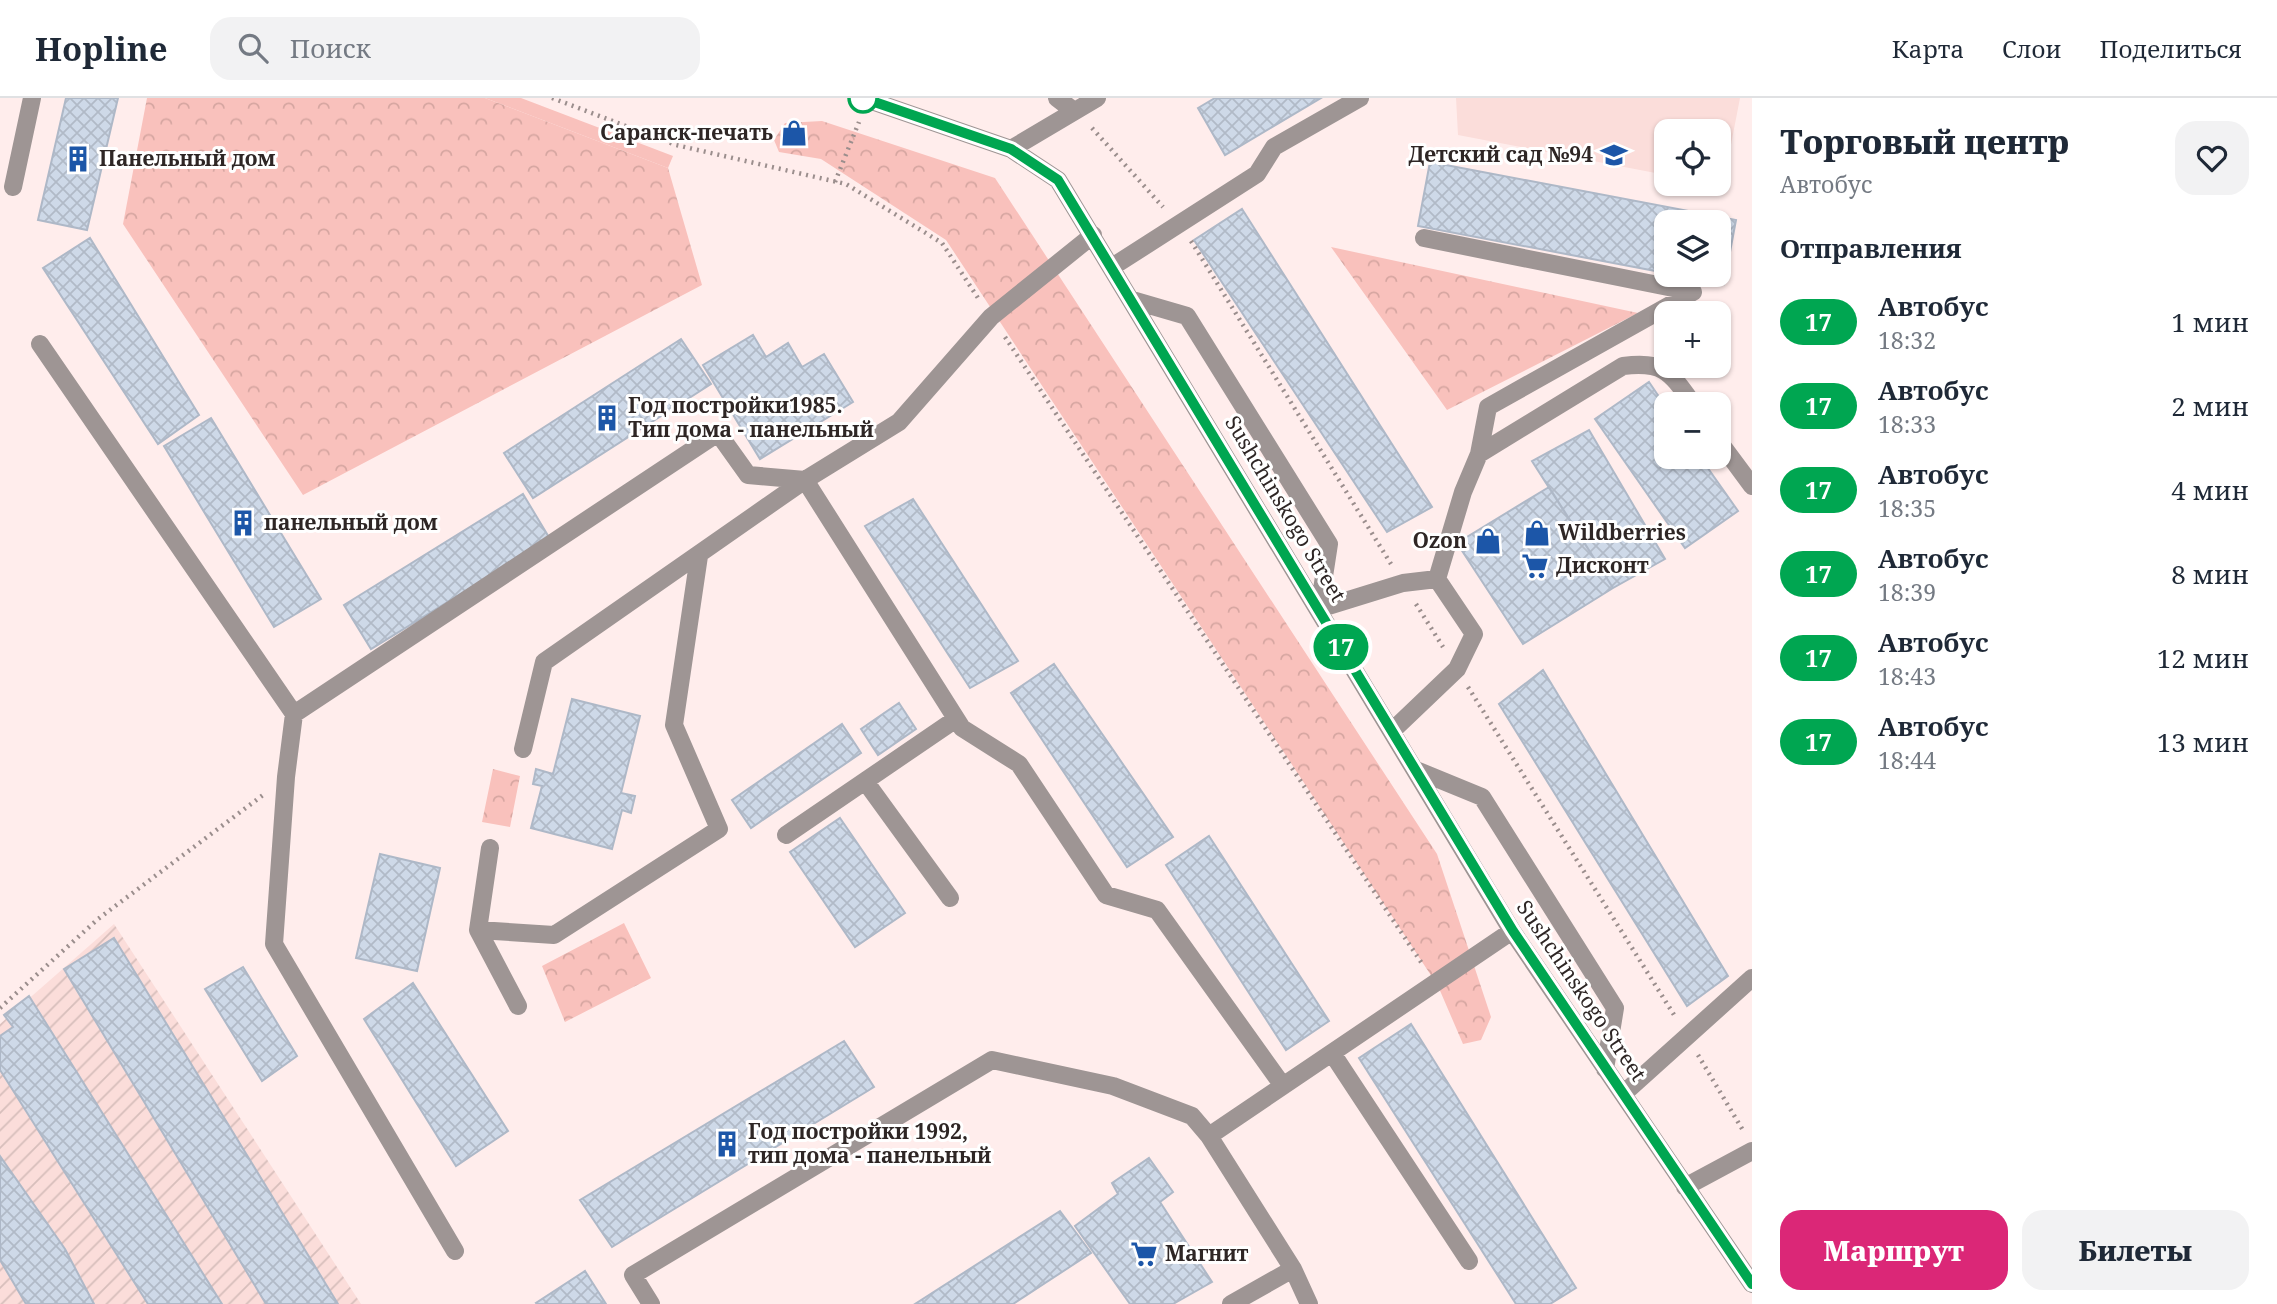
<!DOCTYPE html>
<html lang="ru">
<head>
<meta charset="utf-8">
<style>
  :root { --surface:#fff; --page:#f2f2f3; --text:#1f2937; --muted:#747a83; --line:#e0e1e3; --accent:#db2777 }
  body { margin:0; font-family:"Noto Serif",serif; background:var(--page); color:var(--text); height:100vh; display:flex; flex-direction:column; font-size:26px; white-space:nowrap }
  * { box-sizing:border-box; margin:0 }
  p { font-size:23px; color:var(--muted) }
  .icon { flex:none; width:38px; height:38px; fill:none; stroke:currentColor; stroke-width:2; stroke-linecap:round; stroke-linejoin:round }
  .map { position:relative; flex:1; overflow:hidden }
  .details { display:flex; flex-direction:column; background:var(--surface); width:525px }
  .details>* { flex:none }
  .badge { padding:0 14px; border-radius:23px; font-size:24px; line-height:46px }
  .buttons { position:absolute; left:1654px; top:21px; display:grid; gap:14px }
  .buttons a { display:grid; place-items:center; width:77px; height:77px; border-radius:14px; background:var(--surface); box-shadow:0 2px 5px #0004; font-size:35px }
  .map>.badge { position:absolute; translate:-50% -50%; box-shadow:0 0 0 4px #fff }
  h2 { padding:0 28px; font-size:26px; line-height:63px }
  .round { display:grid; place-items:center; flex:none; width:74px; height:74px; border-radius:21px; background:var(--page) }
  .headline { display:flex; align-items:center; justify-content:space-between; height:119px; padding:0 28px }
  h1 { font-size:33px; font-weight:800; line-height:52px }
  .button { display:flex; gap:14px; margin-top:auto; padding:14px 28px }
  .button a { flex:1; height:80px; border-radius:21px; background:var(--accent); color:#fff; font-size:28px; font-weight:800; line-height:80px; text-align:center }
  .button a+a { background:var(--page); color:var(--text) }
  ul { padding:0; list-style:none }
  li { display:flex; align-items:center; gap:21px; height:84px; padding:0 28px }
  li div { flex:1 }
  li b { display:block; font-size:26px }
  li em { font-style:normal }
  li .badge { min-width:77px; font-weight:700; text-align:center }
  header { display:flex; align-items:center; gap:42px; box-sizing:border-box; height:98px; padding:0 35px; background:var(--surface); border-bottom:2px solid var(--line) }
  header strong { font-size:33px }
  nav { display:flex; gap:38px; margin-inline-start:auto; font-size:24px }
  .search { width:490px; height:63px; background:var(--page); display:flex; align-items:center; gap:18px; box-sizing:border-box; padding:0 24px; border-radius:21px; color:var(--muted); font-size:26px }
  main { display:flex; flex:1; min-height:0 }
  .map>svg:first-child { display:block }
</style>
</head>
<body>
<header>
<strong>Hopline</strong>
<div class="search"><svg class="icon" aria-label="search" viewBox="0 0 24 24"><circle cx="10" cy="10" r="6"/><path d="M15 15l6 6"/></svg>Поиск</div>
<nav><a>Карта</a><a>Слои</a><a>Поделиться</a></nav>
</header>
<main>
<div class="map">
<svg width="1752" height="1206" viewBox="0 0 1752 1206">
  <defs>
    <pattern id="industrial-furrows" width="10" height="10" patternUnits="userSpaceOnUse" patternTransform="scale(1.75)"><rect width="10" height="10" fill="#fbddda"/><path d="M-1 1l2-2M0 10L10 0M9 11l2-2" fill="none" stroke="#d7bebb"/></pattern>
    <pattern id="forest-crowns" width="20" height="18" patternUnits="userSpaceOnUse" patternTransform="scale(1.75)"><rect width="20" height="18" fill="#f9c1bc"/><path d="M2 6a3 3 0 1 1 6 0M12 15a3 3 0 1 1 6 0" fill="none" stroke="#d6a6a1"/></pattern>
    <pattern id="building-cross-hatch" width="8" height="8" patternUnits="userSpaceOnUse" patternTransform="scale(1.75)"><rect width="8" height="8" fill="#ced9e8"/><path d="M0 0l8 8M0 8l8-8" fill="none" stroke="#b1bac7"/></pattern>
  </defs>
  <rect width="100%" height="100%" fill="#ffedec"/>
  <!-- built -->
  <path fill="#fbddda" d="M1456 0H1740L1723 88 1712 86H1718V33H1666V77L1458 37Z"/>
  <!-- industrial -->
  <path fill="url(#industrial-furrows)" d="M114 826 361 1206H0V926Z"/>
  <!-- green -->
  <path fill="#f9c1bc" d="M485 0H521L673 58 668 70Z"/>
  <!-- forest -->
  <path fill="url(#forest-crowns)" d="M147 0H485L668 70 702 187 303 397 123 126Z
    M822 23 995 80 1437 756 1491 919 1481 942 1463 946 1438 888 946 142 821 61 779 54 774 42 785 25Z
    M1331 149 1638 215 1447 312Z
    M493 671 520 678 510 729 482 724Z
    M624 825 651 880 565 924 542 868Z"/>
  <!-- building -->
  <path fill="url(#building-cross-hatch)" stroke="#aeb8c7" stroke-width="2" d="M66 0H118L87 132 38 122Z
    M1215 0H1321L1225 57 1198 10Z
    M1430 64 1736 122 1724 186 1674 177H1718V124H1666V175L1418 128Z
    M1242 111 1432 409 1387 434 1194 142Z
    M90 140 199 317 158 346 43 170Z
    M753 237 766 259 788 245 802 269 824 256 853 304 760 361 703 267Z
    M681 241 711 286 533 400 504 355Z
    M1649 284 1666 309V359H1700L1738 413 1685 450 1595 321Z
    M211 320 321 501 274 529 164 348Z
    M1589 332 1665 461 1613 490 1532 363Z
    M1549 389 1613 490 1523 546 1457 445Z
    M523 396 550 441 371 551 344 507Z
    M913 401 1018 563 970 590 865 428Z
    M1054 566 1173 739 1127 769 1011 595Z
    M1543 572 1728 878 1687 908 1499 606Z
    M572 601 640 618 621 695 635 698 631 715 622 712 612 751 531 730 542 688 533 686 536 671 553 676Z
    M899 605 916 631 878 657 861 631Z
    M842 626 861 655 751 730 732 702Z
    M840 720 905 815 855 849 790 754Z
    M1209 738 1329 923 1286 952 1166 767Z
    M380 756 440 770 417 873 356 860Z
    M114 840 338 1206H266L64 871Z
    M243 869 297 958 262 983 205 891Z
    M413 885 508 1033 456 1068 364 921Z
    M29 898 222 1206H148L0 972V938L13 929 4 917Z
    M1411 926 1576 1190 1550 1206H1516L1359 960Z
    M844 943 874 989 612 1149 580 1102Z
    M0 1058 65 1151 94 1206H26L0 1162Z
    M1149 1060 1173 1094 1160 1104 1212 1184 1173 1206H1130L1075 1128 1118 1096 1112 1085Z
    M1060 1113 1091 1155 1013 1206H915Z
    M585 1173 606 1206H537L536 1205Z"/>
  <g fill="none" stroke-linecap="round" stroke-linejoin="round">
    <!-- path -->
    <path stroke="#9b8e8d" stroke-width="4.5" stroke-dasharray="2 5" stroke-linecap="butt" d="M552 0 676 47 846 86 942 145 978 200
      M1092 30 1163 109
      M835 84 859 24
      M1191 143 1391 466
      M1005 239 1423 867
      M1416 506 1443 549
      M1468 589 1676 920
      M0 910 98 821 263 697
      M1698 957 1744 1034"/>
    <!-- minor -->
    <path stroke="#9e9594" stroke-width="18" d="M863 0 1011 51 1058 82 1512 833 1752 1186
      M1057 0 1074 13
      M1011 51 1097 0
      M13 89 32 0
      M1424 140 1693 194 1488 309 1479 356
      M1112 169 1257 76 1274 49 1360 0
      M1132 202 1187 218 1329 446 1319 511 1403 485 1437 481 1474 536 1457 571 1392 633
      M40 246 294 616
      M1718 342 1752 388
      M1437 481 1463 394 1479 356 1623 268C1664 263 1670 274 1693 306
      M523 651 544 564 805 382 899 324 991 219 1093 137
      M1416 672 1482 699 1615 910 1605 971
      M865 683 950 800
      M786 737 956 621
      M478 832 490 750
      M518 908 478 832 554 837 719 731 674 627 699 458
      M1332 955 1469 1163
      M1623 996 1752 880
      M1209 1038 1512 833
      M1685 1089 1752 1053
      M455 1153 274 846 286 679 294 616 718 335 748 377 805 382 962 630 1019 666 1106 797 1157 812 1283 988
      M651 1206 633 1177 992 962 1113 988 1192 1018 1209 1038 1293 1171 1309 1206
      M1231 1206 1293 1171"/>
  </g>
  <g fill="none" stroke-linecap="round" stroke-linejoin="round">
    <!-- line casing -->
    <g stroke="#fff" stroke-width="16">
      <path id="line" d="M863 0 1011 51 1058 82 1513 833 1752 1186"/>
    </g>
    <!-- line -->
    <use href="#line" stroke="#00a651" stroke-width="10"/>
  </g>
  <!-- icons -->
  <defs>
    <g id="shop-bare" transform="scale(2.1)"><path d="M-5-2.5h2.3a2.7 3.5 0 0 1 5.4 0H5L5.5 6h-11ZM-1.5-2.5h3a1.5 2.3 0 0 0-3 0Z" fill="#1c56a8" stroke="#fff" stroke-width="2.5" paint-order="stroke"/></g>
    <g id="school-bare" transform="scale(2.1)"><path d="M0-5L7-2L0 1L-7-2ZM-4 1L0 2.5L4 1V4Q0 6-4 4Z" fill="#1c56a8" stroke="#fff" stroke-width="2.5" paint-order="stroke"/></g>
    <g id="building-bare" transform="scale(2.1)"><path d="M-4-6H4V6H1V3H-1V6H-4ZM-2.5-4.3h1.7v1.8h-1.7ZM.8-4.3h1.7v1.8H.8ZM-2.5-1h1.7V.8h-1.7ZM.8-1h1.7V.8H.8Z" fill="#1c56a8" stroke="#fff" stroke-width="2.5" paint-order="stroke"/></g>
    <g id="supermarket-bare" transform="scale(2.1)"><path d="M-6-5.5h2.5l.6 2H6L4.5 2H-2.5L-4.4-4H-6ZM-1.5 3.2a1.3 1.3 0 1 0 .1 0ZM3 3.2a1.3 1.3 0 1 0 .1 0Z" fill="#1c56a8" stroke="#fff" stroke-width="2.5" paint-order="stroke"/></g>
  </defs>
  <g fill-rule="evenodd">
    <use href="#shop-bare" x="794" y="35"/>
    <use href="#school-bare" x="1614" y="57"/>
    <use href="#building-bare" x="78" y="61"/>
    <use href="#building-bare" x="607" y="320"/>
    <use href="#building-bare" x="243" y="425"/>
    <use href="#shop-bare" x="1537" y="435"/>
    <use href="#shop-bare" x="1488" y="443"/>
    <use href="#supermarket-bare" x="1535" y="468"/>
    <use href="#building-bare" x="727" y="1046"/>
    <use href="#supermarket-bare" x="1144" y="1156"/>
  </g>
  <!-- markers -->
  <circle fill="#fff" stroke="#00a651" stroke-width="3.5" cx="863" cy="0" r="14"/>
  <g text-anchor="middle" stroke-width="6" stroke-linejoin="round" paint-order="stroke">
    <!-- poi labels -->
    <g font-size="21" font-weight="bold" fill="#2e2625" stroke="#fff" text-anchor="start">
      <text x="773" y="42" text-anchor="end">Саранск-печать</text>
      <text x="1593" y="64" text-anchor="end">Детский сад №94</text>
      <text x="99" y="68">Панельный дом</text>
      <text x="628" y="315">Год постройки1985.<tspan x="628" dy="24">Тип дома - панельный</tspan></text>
      <text x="264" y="432">панельный дом</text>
      <text x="1558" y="442">Wildberries</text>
      <text x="1467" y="450" text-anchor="end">Ozon</text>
      <text x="1556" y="475">Дисконт</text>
      <text x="748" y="1041">Год постройки 1992,<tspan x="748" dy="24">тип дома - панельный</tspan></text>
      <text x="1165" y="1163">Магнит</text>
    </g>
    <!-- street labels -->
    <g font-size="21" fill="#2e2625" stroke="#fff">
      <text transform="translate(1285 411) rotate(59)" y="7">Sushchinskogo Street</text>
      <text transform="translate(1581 893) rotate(56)" y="7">Sushchinskogo Street</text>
    </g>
  </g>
</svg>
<div class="buttons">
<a><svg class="icon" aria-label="locate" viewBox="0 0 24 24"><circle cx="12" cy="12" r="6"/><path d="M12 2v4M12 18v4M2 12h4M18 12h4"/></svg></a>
<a><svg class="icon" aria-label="layers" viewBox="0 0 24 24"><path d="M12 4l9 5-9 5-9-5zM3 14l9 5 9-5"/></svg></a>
<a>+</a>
<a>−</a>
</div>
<b class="badge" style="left:1341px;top:549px;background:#00a651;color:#fff">17</b>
</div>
<section class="details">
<div class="headline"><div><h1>Торговый центр</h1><p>Автобус</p></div><a class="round"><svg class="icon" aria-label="heart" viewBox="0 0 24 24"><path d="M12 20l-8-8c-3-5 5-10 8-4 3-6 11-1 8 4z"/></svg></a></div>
<h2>Отправления</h2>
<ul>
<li><span class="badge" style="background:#00a651;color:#fff">17</span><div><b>Автобус</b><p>18:32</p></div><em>1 мин</em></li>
<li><span class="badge" style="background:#00a651;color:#fff">17</span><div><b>Автобус</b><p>18:33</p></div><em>2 мин</em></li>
<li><span class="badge" style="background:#00a651;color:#fff">17</span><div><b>Автобус</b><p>18:35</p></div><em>4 мин</em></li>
<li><span class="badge" style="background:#00a651;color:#fff">17</span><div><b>Автобус</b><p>18:39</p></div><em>8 мин</em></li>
<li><span class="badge" style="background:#00a651;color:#fff">17</span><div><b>Автобус</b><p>18:43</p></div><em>12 мин</em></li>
<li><span class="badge" style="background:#00a651;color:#fff">17</span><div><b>Автобус</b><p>18:44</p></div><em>13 мин</em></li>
</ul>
<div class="button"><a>Маршрут</a><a>Билеты</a></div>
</section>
</main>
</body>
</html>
